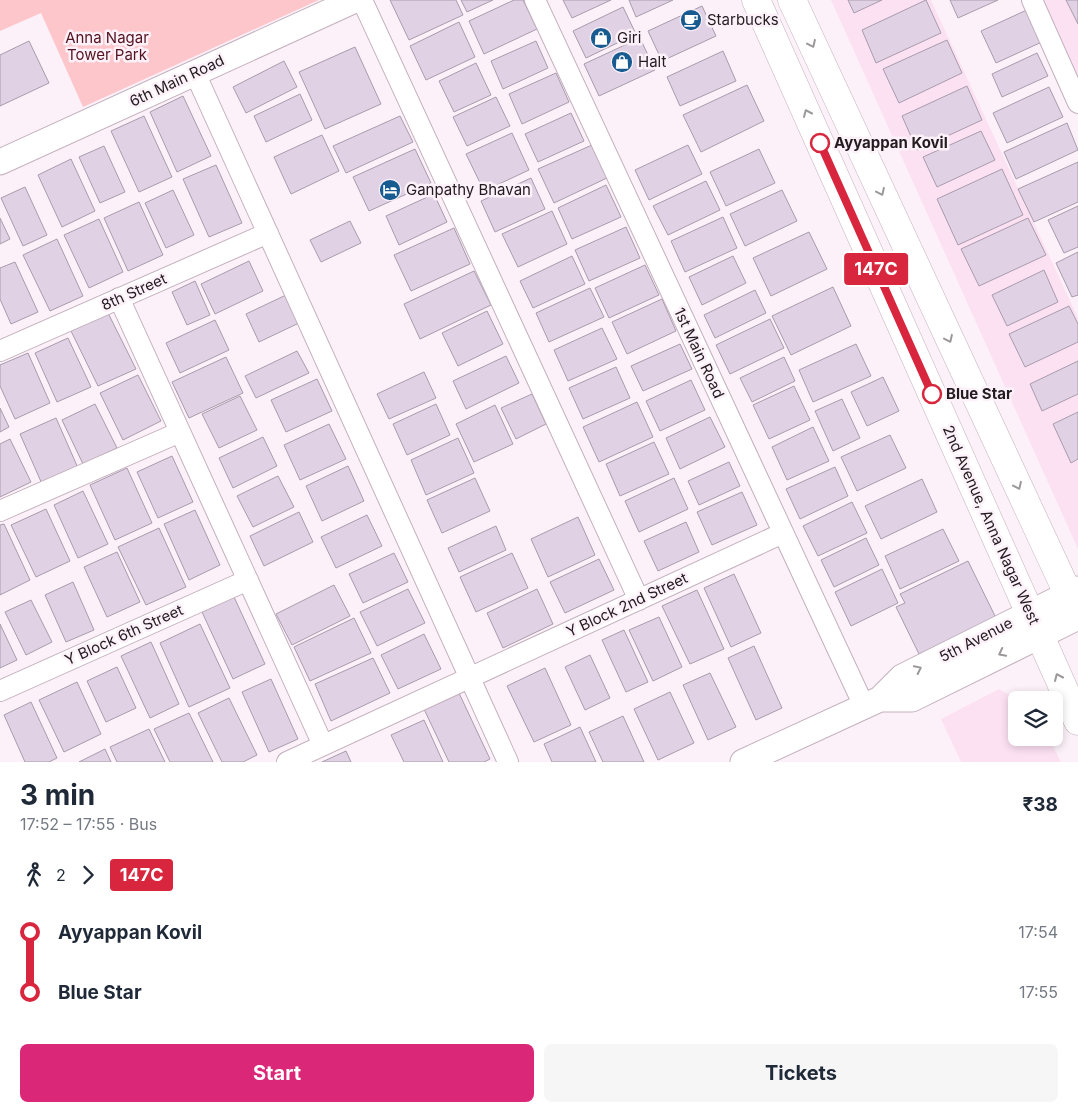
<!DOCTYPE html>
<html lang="en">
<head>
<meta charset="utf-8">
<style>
  :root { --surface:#fff; --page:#f6f6f7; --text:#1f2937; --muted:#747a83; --accent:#db2777 }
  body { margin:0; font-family:Inter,sans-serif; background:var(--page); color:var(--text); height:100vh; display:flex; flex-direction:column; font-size:19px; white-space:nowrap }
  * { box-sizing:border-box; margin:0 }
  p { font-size:16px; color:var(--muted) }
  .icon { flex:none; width:28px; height:28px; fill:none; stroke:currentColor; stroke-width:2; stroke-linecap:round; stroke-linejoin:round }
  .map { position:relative; height:762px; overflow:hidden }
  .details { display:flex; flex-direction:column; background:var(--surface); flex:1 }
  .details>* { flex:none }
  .badge { padding:0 10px; border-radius:4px; font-size:18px; line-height:32px }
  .buttons { position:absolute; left:1008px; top:691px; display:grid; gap:10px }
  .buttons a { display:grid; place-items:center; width:55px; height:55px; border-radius:8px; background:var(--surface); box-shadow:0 2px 8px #0003; font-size:25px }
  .map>.badge { position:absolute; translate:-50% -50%; box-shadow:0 0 0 2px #fff }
  .legs { display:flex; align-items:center; gap:8px; height:55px; padding:0 20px; font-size:16px }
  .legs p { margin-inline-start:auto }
  .summary { display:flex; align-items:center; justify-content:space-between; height:85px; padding:0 20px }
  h1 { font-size:28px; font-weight:700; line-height:38px }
  .cta { display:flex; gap:10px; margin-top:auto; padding:10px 20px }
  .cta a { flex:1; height:58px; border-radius:8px; background:var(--accent); color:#fff; font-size:20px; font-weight:700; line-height:58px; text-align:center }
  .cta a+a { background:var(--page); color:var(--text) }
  ul { padding:0 20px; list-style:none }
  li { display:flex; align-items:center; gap:18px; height:60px; font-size:19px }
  li i { display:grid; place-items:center; width:8px; height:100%; margin:0 6px; background:currentColor }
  li i::after { content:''; width:12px; height:12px; margin:-6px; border:4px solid; border-radius:50%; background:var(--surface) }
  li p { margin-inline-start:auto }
  li:first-child i { background:linear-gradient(#0000 50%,currentColor 0) }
  li:last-child i { background:linear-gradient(currentColor 50%,#0000 0) }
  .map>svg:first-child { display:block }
</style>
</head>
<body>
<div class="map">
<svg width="1078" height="762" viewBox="0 0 1078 762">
  <rect width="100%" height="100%" fill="#fdf1f9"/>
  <!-- built -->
  <path fill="#fce1f3" d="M831 0H931L1078 318V549Z
    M1032 0H1078V97Z
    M999 689 1018 700H1016V738H1049L1061 762H961L941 719Z"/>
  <!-- green -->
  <path fill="#fdc6ca" d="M0 0H319L83 107 41 13 0 31Z"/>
  <!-- building -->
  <path fill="#e0d2e4" stroke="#a89bab" d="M390 0H456L463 15 409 40Z
    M461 0H493L467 12Z
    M514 0H523L537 29 484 54 469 21Z
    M563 0H611L572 18Z
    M629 0H673L636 17Z
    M848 0H882L854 13Z
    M926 0 941 33 876 63 862 30Z
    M950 0H998L958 18Z
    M1066 0H1078V24Z
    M702 6 716 36 662 61 648 31Z
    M623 7 636 34 586 58 573 31Z
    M1029 9 1044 41 996 63 981 31Z
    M459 22 475 57 426 80 410 46Z
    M640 38 655 70 599 96 584 64Z
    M947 40 962 73 899 103 883 69Z
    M29 41 49 83 0 106V55Z
    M536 41 548 68 503 89 491 61Z
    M355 47 381 104 325 129 299 72Z
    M723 51 736 81 680 106 667 77Z
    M1037 53 1048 76 1002 97 992 74Z
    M284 61 297 87 246 113 233 87Z
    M476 63 491 95 454 112 439 81Z
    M556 73 569 102 522 124 509 94Z
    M747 85 764 121 701 152 683 115Z
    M967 86 982 120 917 150 902 116Z
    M1049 87 1063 117 1007 143 993 113Z
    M300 94 312 120 266 142 254 116Z
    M183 96 211 156 177 172 150 112Z
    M496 97 510 126 467 146 453 117Z
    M571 113 584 141 538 162 525 134Z
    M144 116 172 177 139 192 111 131Z
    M400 116 413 142 346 173 333 146Z
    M1067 123 1078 150 1016 179 1004 152Z
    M981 131 995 160 937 187 923 157Z
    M512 133 529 170 484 191 466 154Z
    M322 135 339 171 291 194 274 157Z
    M592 145 607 178 554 203 538 169Z
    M688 145 702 174 649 200 635 170Z
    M104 146 125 192 100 203 79 157Z
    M415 149 431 183 369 211 353 177Z
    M759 149 775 183 726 206 710 172Z
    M71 159 95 211 62 227 38 175Z
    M1078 162V202L1034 222 1018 189Z
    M216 165 242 223 209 237 183 179Z
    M1002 169 1023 215 958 245 937 199Z
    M531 178 545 209 495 232 481 201Z
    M706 181 720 210 668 235 653 206Z
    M606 185 621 217 572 239 558 208Z
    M25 187 47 235 23 246 1 198Z
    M173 190 194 235 166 248 145 203Z
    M782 190 797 221 745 246 730 214Z
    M434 194 447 222 399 245 386 216Z
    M139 202 163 255 128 271 104 218Z
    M1078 206V247L1064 253 1048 220Z
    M552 211 567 244 518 267 502 234Z
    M723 217 737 248 685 272 671 241Z
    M0 218 10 239 0 244Z
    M1028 218 1046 255 979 286 961 249Z
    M99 219 123 272 89 288 64 235Z
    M350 221 361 243 321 262 310 240Z
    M626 227 640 258 589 281 575 250Z
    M454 228 470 264 411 291 394 255Z
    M809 232 827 269 771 296 753 258Z
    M57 239 83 296 50 311 23 255Z
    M1078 252V295L1072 297 1056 263Z
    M572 256 585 284 533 308 520 281Z
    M733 256 746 283 702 305 689 277Z
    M249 261 263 291 215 314 201 284Z
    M15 262 38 312 11 324 0 299V268Z
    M645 265 659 295 609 318 595 288Z
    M1044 270 1058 302 1007 326 992 295Z
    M474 271 491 305 420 339 404 304Z
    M195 281 210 315 187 325 172 292Z
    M833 287 851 326 791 355 772 316Z
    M590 288 604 317 549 342 536 313Z
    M755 290 766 313 715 338 704 315Z
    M286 295 299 323 259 342 246 314Z
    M662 299 676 331 627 354 612 322Z
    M1069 306 1078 324V342L1025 367 1009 334Z
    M487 311 503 344 458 366 442 333Z
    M108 313 136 369 98 386 71 331Z
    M770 319 784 348 730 374 716 345Z
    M215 320 229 350 180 373 166 343Z
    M602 328 617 359 568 381 554 350Z
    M68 338 91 387 57 402 35 353Z
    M680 344 692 369 643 391 631 366Z
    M856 344 871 376 813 402 799 370Z
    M297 351 309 373 256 398 245 376Z
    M28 353 50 403 15 419 0 386V365Z
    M506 356 519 383 466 409 453 381Z
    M226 357 243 393 189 418 172 382Z
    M784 357 795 381 752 402 740 378Z
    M1078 361V394L1042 411 1030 384Z
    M616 367 630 398 583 419 569 388Z
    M424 372 436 398 389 419 377 394Z
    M138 375 161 421 123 440 100 393Z
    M883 377 899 411 867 426 851 392Z
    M317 379 332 411 286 432 271 400Z
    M691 380 705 410 660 431 646 401Z
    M794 386 810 420 769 439 753 405Z
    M532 394 546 424 516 439 501 408Z
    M240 396 257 430 219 448 202 414Z
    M842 399 860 438 833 451 815 411Z
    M637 402 653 437 599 462 583 427Z
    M95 404 117 448 83 464 62 420Z
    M436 404 450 435 407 455 393 424Z
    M495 405 513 444 474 462 456 424Z
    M0 408 9 427 0 432Z
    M1078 412V459L1071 463 1053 424Z
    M710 417 725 447 680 469 666 438Z
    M56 418 78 468 42 484 20 434Z
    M329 424 346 459 300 480 284 445Z
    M813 427 829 461 787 480 772 447Z
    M890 435 906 468 857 491 841 457Z
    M263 437 277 466 233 488 219 458Z
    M458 438 474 473 426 495 411 460Z
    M10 439 31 482 0 497V444Z
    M654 442 669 474 620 496 606 464Z
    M172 456 193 502 158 518 137 472Z
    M729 462 740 486 699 505 688 481Z
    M348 466 364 501 322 521 306 486Z
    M835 467 848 496 800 519 786 489Z
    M127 468 152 523 115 540 90 485Z
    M278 476 294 507 253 527 237 496Z
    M475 478 490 511 442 533 427 500Z
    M674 478 688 509 639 532 625 501Z
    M922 479 937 512 881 539 865 506Z
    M83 491 108 544 78 558 54 505Z
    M742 492 757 525 712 545 697 512Z
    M852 502 867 533 818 556 803 526Z
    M46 509 70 561 36 577 11 525Z
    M195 510 220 565 189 580 164 524Z
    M299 512 313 542 264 566 250 536Z
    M367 515 382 546 336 568 321 537Z
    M578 517 595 555 548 577 531 539Z
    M686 522 699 552 658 571 644 541Z
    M4 524 30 580 0 595V525Z
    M496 526 506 550 459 572 448 548Z
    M159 528 186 587 146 605 118 547Z
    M943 529 959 561 900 589 885 556Z
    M866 538 879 565 834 587 821 560Z
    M117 552 140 602 107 617 84 567Z
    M394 553 408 582 363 603 349 574Z
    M512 553 528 588 476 612 460 577Z
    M599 559 614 590 565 613 550 582Z
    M968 561 996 618 919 654 896 607 905 603 900 594Z
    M882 569 898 603 851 626 835 592Z
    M734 574 761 633 731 647 704 588Z
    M73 582 94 630 66 642 45 595Z
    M334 585 350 616 292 645 276 614Z
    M408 589 425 623 377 646 360 612Z
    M537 589 553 624 503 648 487 613Z
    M697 590 724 649 690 664 662 606Z
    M234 597 265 664 233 679 202 612Z
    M31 600 52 642 26 655 5 612Z
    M659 617 682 667 653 681 629 630Z
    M354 618 371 653 310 681 294 647Z
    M0 624 17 660 0 668Z
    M200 624 230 688 189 707 160 643Z
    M624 630 648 682 626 692 602 640Z
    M424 634 441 669 398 689 381 655Z
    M151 642 179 704 150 718 121 656Z
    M754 646 782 708 756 720 728 658Z
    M590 655 610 698 585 710 565 667Z
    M373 658 390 693 331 721 315 684Z
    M117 667 136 708 106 722 87 681Z
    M545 668 571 725 534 742 507 686Z
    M710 673 736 727 708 740 683 685Z
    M271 679 298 739 269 752 242 692Z
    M77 682 101 734 64 752 39 700Z
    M458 691 490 759 484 762H449L423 707Z
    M670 692 694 743 658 760 634 709Z
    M229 698 257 755 243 762H222L198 713Z
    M31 702 57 758 49 762H25L4 715Z
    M189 713 213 762H170L154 729Z
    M623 716 644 762H603L589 732Z
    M424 720 443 762H404L391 735Z
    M580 727 596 762H552L544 744Z
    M149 729 165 762H117L110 747Z
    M105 749 111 762H79Z
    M346 751 351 762H322Z"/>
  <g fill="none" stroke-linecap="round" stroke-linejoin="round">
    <!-- minor casing -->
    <g stroke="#c3b0bd" stroke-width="22">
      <path id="minor" d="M362 0 639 600
        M535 0 864 706
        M1032 0 1078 103
        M195 73 508 762
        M119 298 323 745
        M0 351 268 233
        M0 511 180 432
        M0 691 248 580
        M287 762 783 533"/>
    </g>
    <!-- tertiary casing -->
    <g stroke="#c3b0bd" stroke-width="27">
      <path id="tertiary" d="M0 162 355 0
        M880 699H912L1078 617
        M743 762 880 699 902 677 1078 589"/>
    </g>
    <!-- secondary casing -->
    <g stroke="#c3b0bd" stroke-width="29">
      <path id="secondary" d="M756 0 1078 721
        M792 0 1078 615"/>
    </g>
    <!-- minor -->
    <use href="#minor" stroke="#fff" stroke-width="20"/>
    <!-- tertiary -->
    <use href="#tertiary" stroke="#fff" stroke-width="25"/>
    <!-- secondary -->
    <use href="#secondary" stroke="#fff" stroke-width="28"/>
  </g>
  <!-- one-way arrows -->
  <defs><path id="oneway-chevron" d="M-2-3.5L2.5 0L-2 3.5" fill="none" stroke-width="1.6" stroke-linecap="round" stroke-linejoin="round" transform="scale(1.25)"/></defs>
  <g stroke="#9c989a">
    <use href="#oneway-chevron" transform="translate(812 44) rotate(65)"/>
    <use href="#oneway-chevron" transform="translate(807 113) rotate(-114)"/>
    <use href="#oneway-chevron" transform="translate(881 192) rotate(65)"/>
    <use href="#oneway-chevron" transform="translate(949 339) rotate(65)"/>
    <use href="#oneway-chevron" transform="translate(1018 486) rotate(65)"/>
    <use href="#oneway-chevron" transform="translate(1002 653) rotate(153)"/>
    <use href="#oneway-chevron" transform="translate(918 669) rotate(-26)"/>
    <use href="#oneway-chevron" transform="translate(1058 677) rotate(-114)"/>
  </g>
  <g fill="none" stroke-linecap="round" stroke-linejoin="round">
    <!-- line-1 casing -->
    <g stroke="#fff" stroke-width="11">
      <path id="line-1" d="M820 143 932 394"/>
    </g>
    <!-- line-1 -->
    <use href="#line-1" stroke="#d7263d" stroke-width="8"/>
  </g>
  <!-- icons -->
  <defs>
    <g id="cafe-disc" transform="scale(1.125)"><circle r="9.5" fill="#175b90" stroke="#fdf1f9"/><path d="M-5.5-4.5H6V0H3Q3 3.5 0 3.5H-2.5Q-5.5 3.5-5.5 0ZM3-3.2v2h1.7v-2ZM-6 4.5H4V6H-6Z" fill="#fff"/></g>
    <g id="shop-disc" transform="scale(1.125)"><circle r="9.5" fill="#175b90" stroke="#fdf1f9"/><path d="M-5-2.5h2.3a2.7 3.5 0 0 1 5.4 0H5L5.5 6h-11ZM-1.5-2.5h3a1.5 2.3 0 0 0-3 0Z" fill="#fff"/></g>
    <g id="hotel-disc" transform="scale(1.125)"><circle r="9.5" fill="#175b90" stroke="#fdf1f9"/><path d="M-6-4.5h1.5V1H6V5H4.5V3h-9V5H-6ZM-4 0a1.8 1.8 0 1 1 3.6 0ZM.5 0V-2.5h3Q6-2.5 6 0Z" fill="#fff"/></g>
  </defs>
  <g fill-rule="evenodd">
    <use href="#cafe-disc" x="691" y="20"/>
    <use href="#shop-disc" x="601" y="38"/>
    <use href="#shop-disc" x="622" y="62"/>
    <use href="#hotel-disc" x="390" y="190"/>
  </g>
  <!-- markers -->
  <g fill="#fff" stroke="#d7263d" stroke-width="2.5">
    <circle cx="820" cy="143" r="9"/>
    <circle cx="932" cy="394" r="9"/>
  </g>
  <g text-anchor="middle" stroke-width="5" stroke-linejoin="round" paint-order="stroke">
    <!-- poi labels -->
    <g font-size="15" fill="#221b1f" stroke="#fdf1f9" text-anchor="start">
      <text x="707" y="25">Starbucks</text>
      <text x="617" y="43">Giri</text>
      <text x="638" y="67">Halt</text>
      <text x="406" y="195">Ganpathy Bhavan</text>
    </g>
    <!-- park labels -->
    <g font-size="15" fill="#51131f" stroke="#fdf1f9">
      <text x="107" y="43">Anna Nagar<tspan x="107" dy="17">Tower Park</tspan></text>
    </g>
    <!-- street labels -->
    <g font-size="15" fill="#221b1f" stroke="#fdf1f9">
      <text transform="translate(177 81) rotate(-25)" y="5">6th Main Road</text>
      <text transform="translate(134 292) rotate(-24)" y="5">8th Street</text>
      <text transform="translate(699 353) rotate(65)" y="5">1st Main Road</text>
      <text transform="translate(991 525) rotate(66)" y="5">2nd Avenue, Anna Nagar West</text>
      <text transform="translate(627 605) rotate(-25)" y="5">Y Block 2nd Street</text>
      <text transform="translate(124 635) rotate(-24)" y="5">Y Block 6th Street</text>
      <text transform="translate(976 640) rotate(-27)" y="5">5th Avenue</text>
    </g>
    <!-- stop labels -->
    <g font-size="15" font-weight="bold" fill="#221b1f" stroke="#fdf1f9" text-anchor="start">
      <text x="834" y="148">Ayyappan Kovil</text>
      <text x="946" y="399">Blue Star</text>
    </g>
  </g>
</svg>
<div class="buttons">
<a><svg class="icon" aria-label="layers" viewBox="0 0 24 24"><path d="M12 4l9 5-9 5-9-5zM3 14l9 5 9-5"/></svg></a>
</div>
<b class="badge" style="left:876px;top:269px;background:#d7263d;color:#fff">147C</b>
</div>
<section class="details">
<div class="summary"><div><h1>3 min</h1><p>17:52 – 17:55 · Bus</p></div><b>₹38</b></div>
<div class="legs"><svg class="icon" aria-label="walk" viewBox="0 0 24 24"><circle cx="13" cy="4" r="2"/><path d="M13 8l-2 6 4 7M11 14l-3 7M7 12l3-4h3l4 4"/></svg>2<svg class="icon" aria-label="forward" viewBox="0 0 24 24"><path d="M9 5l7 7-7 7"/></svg><b class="badge" style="background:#d7263d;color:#fff">147C</b></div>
<ul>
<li><i style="color:#d7263d"></i><b>Ayyappan Kovil</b><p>17:54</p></li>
<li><i style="color:#d7263d"></i><b>Blue Star</b><p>17:55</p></li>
</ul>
<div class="cta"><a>Start</a><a>Tickets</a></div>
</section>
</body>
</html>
